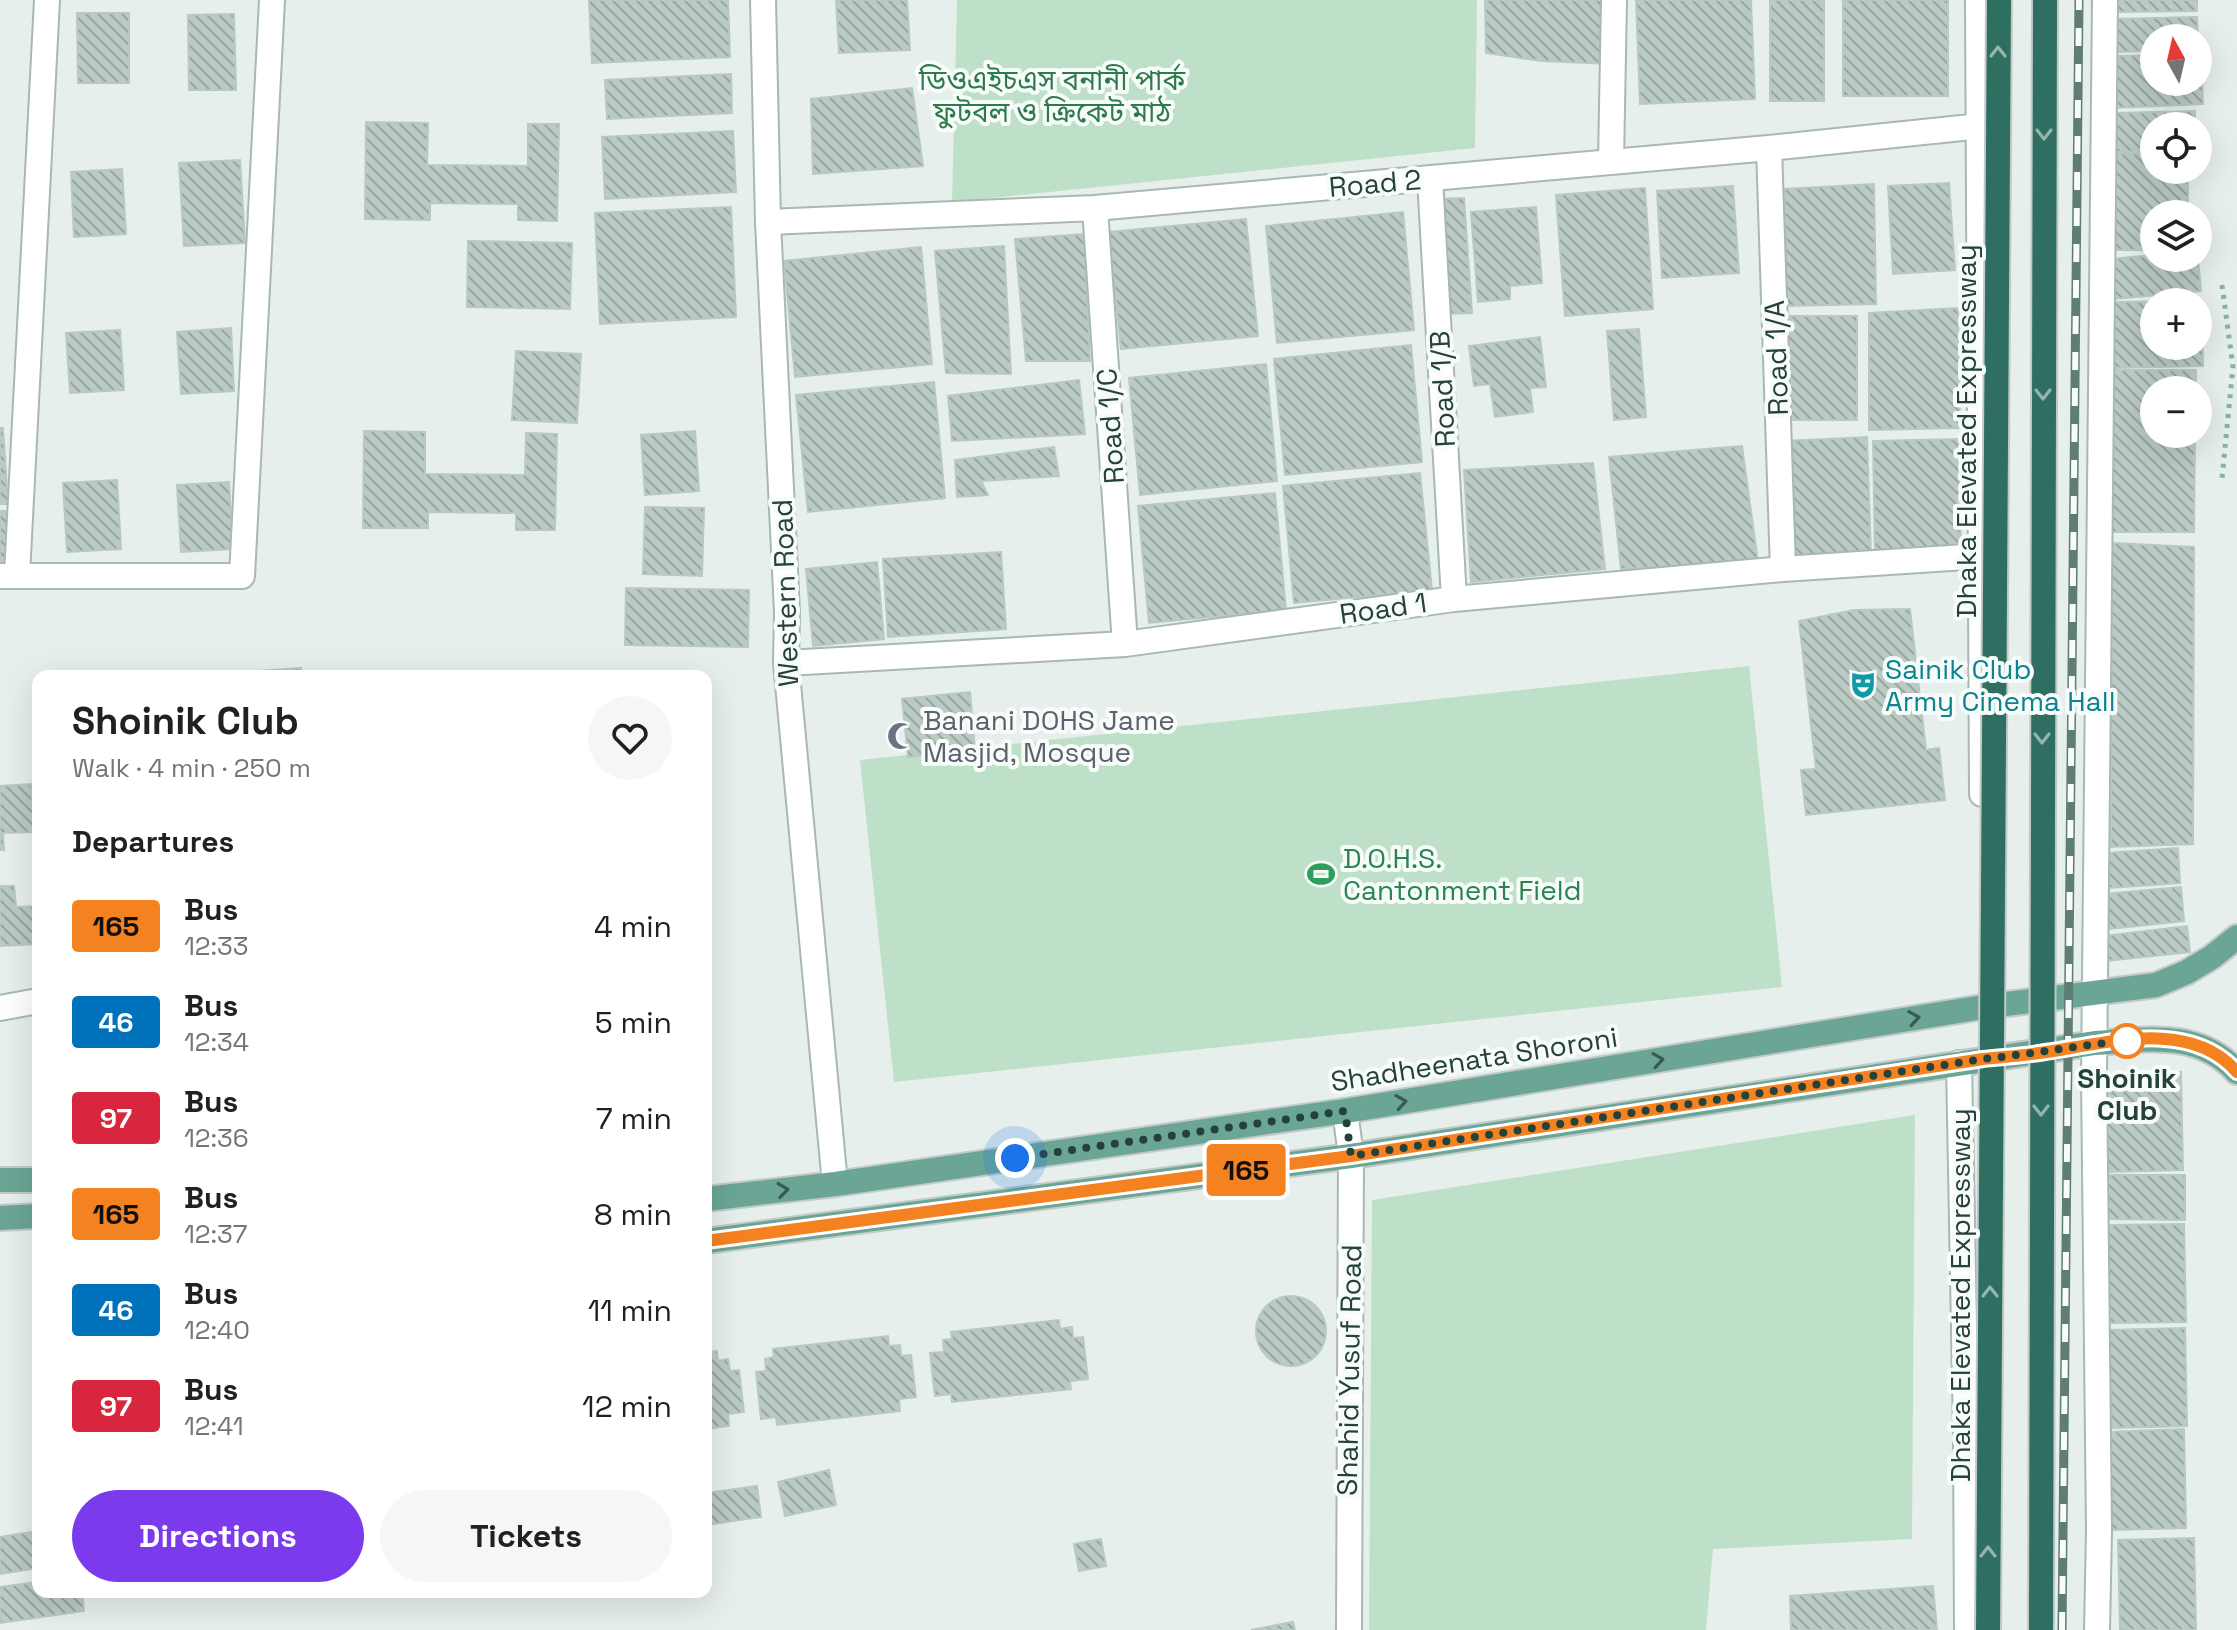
<!DOCTYPE html>
<html lang="en">
<head>
<meta charset="utf-8">
<style>
  :root { --surface:#fff; --page:#f6f6f6; --text:#202124; --muted:#757577; --accent:#7c3aed }
  body { margin:0; font-family:"Space Grotesk","Noto Sans Bengali",sans-serif; background:var(--page); color:var(--text); height:100vh; display:flex; flex-direction:column; font-size:30px; white-space:nowrap }
  * { box-sizing:border-box; margin:0 }
  p { font-size:26px; color:var(--muted) }
  .icon { flex:none; width:44px; height:44px; fill:none; stroke:currentColor; stroke-width:2; stroke-linecap:round; stroke-linejoin:round }
  .map { position:relative; flex:1; overflow:hidden }
  .sheet { position:absolute; left:32px; top:670px; width:680px; height:928px; display:flex; flex-direction:column; background:var(--surface); border-radius:16px; box-shadow:0 8px 32px #0002 }
  .sheet>* { flex:none }
  .badge { padding:0 16px; border-radius:6px; font-size:28px; line-height:52px }
  .needle { width:52px; rotate:352deg }
  .fabs { position:absolute; left:2140px; top:24px; display:grid; gap:16px }
  .fabs a { display:grid; place-items:center; width:72px; height:72px; border-radius:50%; background:var(--surface); box-shadow:0 8px 32px #0002; font-size:40px }
  .you { position:absolute; width:40px; height:40px; margin:-20px; border:6px solid #fff; border-radius:50%; background:#1a73e8; box-shadow:0 0 0 12px #1a73e833 }
  .map>.badge { position:absolute; translate:-50% -50%; box-shadow:0 0 0 4px #fff }
  h2 { padding:0 40px; font-size:30px; line-height:72px }
  .round { display:grid; place-items:center; flex:none; width:84px; height:84px; border-radius:42px; background:var(--page) }
  .summary { display:flex; align-items:center; justify-content:space-between; height:136px; padding:0 40px }
  h1 { font-size:38px; font-weight:600; line-height:60px }
  .action { display:flex; gap:16px; margin-top:auto; padding:16px 40px }
  .action a { flex:1; height:92px; border-radius:48px; background:var(--accent); color:#fff; font-size:32px; font-weight:600; line-height:92px; text-align:center }
  .action a+a { background:var(--page); color:var(--text) }
  ul { padding:0; list-style:none }
  li { display:flex; align-items:center; gap:24px; height:96px; padding:0 40px }
  li div { flex:1 }
  li b { display:block; font-size:30px }
  li em { font-style:normal }
  li .badge { min-width:88px; font-weight:700; text-align:center }
  .map>svg:first-child { display:block }
</style>
</head>
<body>
<div class="map">
<svg width="2237" height="1630" viewBox="0 0 2237 1630">
  <defs>
    <pattern id="building-back-hatch" width="6" height="6" patternUnits="userSpaceOnUse" patternTransform="scale(2)"><rect width="6" height="6" fill="#bbcac4"/><path d="M-1 5l2 2M0 0l6 6M5-1l2 2" fill="none" stroke="#98a6a0"/></pattern>
  </defs>
  <rect width="100%" height="100%" fill="#e6efeb"/>
  <!-- park -->
  <path fill="#bfe0c8" d="M957 0H1477L1475 148 952 202Z
    M1749 666 1782 987 894 1082 860 760Z
    M1915 1115 1912 1539 1713 1549 1706 1630H1369L1372 1200Z"/>
  <!-- building -->
  <path fill="url(#building-back-hatch)" stroke="#b8c9c2" stroke-width="2" fill-rule="evenodd" d="M589 0H728L730 57 592 63Z
    M836 0H907L910 50 839 53Z
    M1485 0H1612L1610 64 1542 61 1486 53Z
    M1636 0H1751L1755 99 1640 104Z
    M1770 0H1824V101H1770Z
    M1843 0H1948V96H1843Z
    M2115 0H2197V11L2115 12Z
    M77 13H129V83H78Z
    M234 14 236 90H189L188 15Z
    M2197 17 2198 38H2154V51L2116 52 2115 19Z
    M2198 53H2201L2203 104 2115 108V56L2154 55V82H2198Z
    M731 74 732 113 607 119 605 80Z
    M912 88 923 166 813 174 811 99Z
    M2195 111V126H2154V151L2114 152 2113 113Z
    M366 122 428 123 427 165 528 166V124H559L557 221 518 220V204L430 203V220L365 219Z
    M733 131 736 192 605 199 602 137Z
    M2154 153V170H2188V214H2154V250H2114V154Z
    M240 160 245 243 184 246 179 163Z
    M122 169 126 234 74 237 71 172Z
    M1949 183 1955 270 1893 274 1888 186Z
    M1874 184 1876 304 1786 306 1785 189Z
    M1733 186 1739 273 1662 278 1657 191Z
    M1645 188 1653 309 1565 316 1556 195Z
    M1464 198 1472 313 1444 314 1437 199Z
    M731 207 736 317 600 324 595 213Z
    M1536 207 1542 283 1510 286V299L1478 302 1471 212Z
    M1403 212 1414 330 1277 343 1266 226Z
    M1246 219 1258 336 1121 349 1109 232Z
    M1084 234 1090 361H1026L1015 239Z
    M468 241 572 243 570 309 467 307Z
    M1004 246 1011 374 946 373 935 251Z
    M921 247 932 364 795 377 784 261Z
    M2154 255V258H2198L2201 291 2114 299 2111 259Z
    M2202 301 2203 366 2110 368 2108 302ZM2154 302H2198V346H2154Z
    M1958 308 1960 428 1869 430V313Z
    M1785 316H1857V420H1785Z
    M231 328 234 391 181 394 177 332Z
    M1639 329 1646 417 1614 420 1607 331Z
    M120 330 124 390 70 393 66 333Z
    M1540 337 1546 387 1530 388 1533 412 1495 417 1490 384 1474 386 1469 346Z
    M1411 345 1422 462 1285 475 1274 359Z
    M516 351 581 354 577 423 512 420Z
    M1266 364 1277 481 1140 495 1129 378Z
    M2112 370H2196V390H2154V434H2195L2194 532H2111Z
    M1079 380 1085 434 952 441 948 396Z
    M934 382 945 498 808 512 796 395Z
    M0 428H3L8 504H0Z
    M364 431 425 432V474L525 475 526 433 557 434 555 530H516V513L428 512V528H363Z
    M695 431 699 491 645 495 641 435Z
    M1867 437 1871 556 1790 559 1786 441Z
    M1959 439 1961 555 1875 557 1873 441Z
    M1742 446 1758 562 1621 569 1609 457Z
    M1054 447 1059 476 981 481 988 495 957 497 955 460Z
    M1593 463 1605 569 1471 582 1464 470Z
    M1420 473 1432 590 1294 603 1283 486Z
    M117 480 121 549 67 552 63 483Z
    M229 482 233 549 181 552 177 485Z
    M1275 493 1286 610 1149 623 1138 506Z
    M645 507 704 508 702 576 643 574Z
    M0 511H8L6 568H0Z
    M2112 543 2194 547 2193 844 2111 847Z
    M1001 552 1006 629 888 637 883 559Z
    M877 562 884 639 813 646 806 569Z
    M626 588 749 590 748 647 625 645Z
    M1910 609 1926 750 1939 748 1945 800 1806 815 1801 770 1816 769 1799 621 1854 610Z
    M301 668V676H198V675Z
    M970 692 975 751 908 757 902 699Z
    M31 784 34 832 3 833 4 850H0V786Z
    M2178 848 2180 883 2109 888 2107 853Z
    M0 886H14L16 907 38 906V944L0 946Z
    M2181 887 2184 921 2109 929 2105 894Z
    M2187 926 2190 952 2106 961 2103 936Z
    M2181 1072 2183 1170 2107 1172 2105 1074Z
    M2108 1175H2185V1220L2108 1219Z
    M2184 1224 2186 1322 2110 1323 2108 1225Z
    M1256 1331a35 35 0 1 1 70 0a35 35 0 1 1-70 0Z
    M1059 1320 1060 1329 1072 1327 1073 1338 1083 1337 1088 1379 1070 1381 1071 1389 952 1402 951 1394 935 1396 930 1353 944 1352 943 1340 952 1339 951 1332Z
    M2185 1328 2187 1426 2111 1428 2109 1330Z
    M888 1336 889 1346 900 1345 901 1356 911 1355 916 1397 899 1399 900 1411 777 1425 776 1417 761 1419 756 1372 766 1371 765 1359 774 1357 773 1349Z
    M717 1351 718 1361 728 1359 730 1371 739 1370 744 1412 728 1414 729 1426 706 1429V1352Z
    M2184 1429 2186 1528 2111 1530 2108 1432Z
    M829 1470 836 1505 785 1516 778 1482Z
    M757 1486 761 1517 706 1525V1493Z
    M38 1531V1568L0 1574V1537Z
    M2194 1538 2196 1630H2120L2118 1540Z
    M1101 1539 1106 1566 1079 1571 1074 1544Z
    M38 1582V1592H82L84 1611 0 1623V1587Z
    M1933 1586 1937 1630H1791L1790 1596Z
    M1293 1622 1295 1630H1251Z"/>
  <g fill="none" stroke-linecap="round" stroke-linejoin="round">
    <!-- street casing -->
    <g stroke="#a8b8b2" stroke-width="28">
      <path id="street" d="M763 0 768 222 787 612 786 663 835 1184
        M1978 0 1982 794
        M1769 148 1783 569
        M1611 161 1614 0
        M1430 179 1454 599
        M1095 208 1125 644
        M768 222 1095 208 1769 148 1981 126
        M17 575 47 0
        M0 576H242L272 0
        M786 663 1125 644 1454 599 1783 569 1981 556
        M0 1008 38 1001
        M1959 1063 1966 1433 1967 1630
        M1345 1111 1351 1156 1349 1630
        M2097 1630 2099 1531 2094 1076 2105 0"/>
    </g>
    <!-- primary casing -->
    <g stroke="#c2cac8" stroke-width="28">
      <path id="primary" d="M0 1180H38
        M706 1199 835 1184 1345 1111 1983 1007 2156 985 2187 972 2212 957 2237 937
        M0 1218 38 1216
        M706 1241 1351 1156 2095 1043C2146 1040 2198 1029 2237 1072"/>
    </g>
    <!-- path -->
    <path stroke="#86b3a5" stroke-width="5" stroke-dasharray="4 6" stroke-linecap="butt" d="M2222 285 2233 367 2222 478"/>
    <!-- street -->
    <use href="#street" stroke="#fff" stroke-width="24"/>
    <!-- primary -->
    <use href="#primary" stroke="#6aa596" stroke-width="24"/>
    <!-- tram -->
    <path stroke="#5f7d75" stroke-width="2" d="M2033 1630 2049 0"/>
    <!-- rail casing -->
    <g stroke="#5f7d75" stroke-width="9">
      <path id="rail" d="M2062 1630 2079 0"/>
    </g>
    <!-- rail -->
    <use href="#rail" stroke="#f7fbf9" stroke-width="6" stroke-dasharray="18" stroke-linecap="butt"/>
    <!-- highway-bridge casing -->
    <g stroke="#c2cac8" stroke-width="28" stroke-linecap="butt">
      <path id="highway-bridge" d="M1988 1630 1999 0
        M2041 1630 2045 0"/>
    </g>
    <!-- highway-bridge -->
    <use href="#highway-bridge" stroke="#2f6f62" stroke-width="24"/>
  </g>
  <!-- one-way arrows -->
  <defs><path id="oneway-chevron" d="M-2-3.5L2.5 0L-2 3.5" fill="none" stroke-width="1.6" stroke-linecap="round" stroke-linejoin="round" transform="scale(2)"/></defs>
  <g stroke="#93b5ae">
    <use href="#oneway-chevron" transform="translate(1998 52) rotate(-90)"/>
    <use href="#oneway-chevron" transform="translate(2044 134) rotate(90)"/>
    <use href="#oneway-chevron" transform="translate(2043 394) rotate(90)"/>
    <use href="#oneway-chevron" transform="translate(2042 738) rotate(90)"/>
    <use href="#oneway-chevron" transform="translate(2041 1110) rotate(90)"/>
    <use href="#oneway-chevron" transform="translate(1990 1292) rotate(-90)"/>
    <use href="#oneway-chevron" transform="translate(1988 1552) rotate(-90)"/>
  </g>
  <g stroke="#365b51">
    <use href="#oneway-chevron" transform="translate(1914 1018) rotate(-9)"/>
    <use href="#oneway-chevron" transform="translate(1658 1060) rotate(-9)"/>
    <use href="#oneway-chevron" transform="translate(1401 1102) rotate(-9)"/>
    <use href="#oneway-chevron" transform="translate(783 1190) rotate(-7)"/>
  </g>
  <g fill="none" stroke-linecap="round" stroke-linejoin="round">
    <!-- line casing -->
    <g stroke="#fff" stroke-width="18">
      <path id="line" d="M706 1241 1351 1156 1983 1059C2002 1057 2020 1056 2039 1053 2101 1045 2189 1016 2237 1072"/>
    </g>
    <!-- line -->
    <use href="#line" stroke="#f58220" stroke-width="12"/>
    <!-- walk -->
    <path stroke="#24423a" stroke-width="8" stroke-dasharray="0 14.4" d="M1015 1158 1345 1111 1351 1156 1983 1059C2032 1054 2079 1045 2127 1041"/>
  </g>
  <!-- icons -->
  <defs>
    <g id="theatre-bare" transform="scale(2.16)"><path d="M-5-5.5Q0-4 5-5.5V0Q5 5 0 6Q-5 5-5 0ZM-3.3-2.5H-1v1.5H-3.3ZM1-2.5H3.3v1.5H1ZM-2.8 1Q0 5.5 2.8 1Z" fill="#0f9aa8" stroke="#f7fbf9" stroke-width="2.5" paint-order="stroke"/></g>
    <g id="mosque-bare" transform="scale(2.16)"><path d="M3.5-4.9A6 6 0 1 0 3.5 4.9A5 5 0 1 1 3.5-4.9Z" fill="#6b7280" stroke="#f7fbf9" stroke-width="2.5" paint-order="stroke"/></g>
    <g id="stadium-bare" transform="scale(2.16)"><path d="M0-5a6.5 5 0 1 0 0 10a6.5 5 0 1 0 0-10ZM-3.5-1.8h7v3.6h-7Z" fill="#2e9e5b" stroke="#f7fbf9" stroke-width="2.5" paint-order="stroke"/></g>
  </defs>
  <g fill-rule="evenodd">
    <use href="#theatre-bare" x="1863" y="685"/>
    <use href="#mosque-bare" x="901" y="736"/>
    <use href="#stadium-bare" x="1321" y="874"/>
  </g>
  <!-- markers -->
  <circle fill="#fff" stroke="#f58220" stroke-width="4" cx="2127" cy="1041" r="16"/>
  <g text-anchor="middle" stroke-width="8" stroke-linejoin="round" paint-order="stroke">
    <!-- park labels -->
    <g font-size="28" fill="#2d7a4b" stroke="#f7fbf9">
      <text x="1052" y="90">ডিওএইচএস বনানী পার্ক<tspan x="1052" dy="32">ফুটবল ও ক্রিকেট মাঠ</tspan></text>
    </g>
    <!-- street labels -->
    <g font-size="28" fill="#24423a" stroke="#f7fbf9">
      <text transform="translate(1375 183) rotate(-5)" y="10">Road 2</text>
      <text transform="translate(1776 358) rotate(-92)" y="10">Road 1/A</text>
      <text transform="translate(1442 389) rotate(-93)" y="10">Road 1/B</text>
      <text transform="translate(1110 426) rotate(-94)" y="10">Road 1/C</text>
      <text transform="translate(1966 431) rotate(-90)" y="10">Dhaka Elevated Expressway</text>
      <text transform="translate(785 593) rotate(-92)" y="10">Western Road</text>
      <text transform="translate(1383 608) rotate(-8)" y="10">Road 1</text>
      <text transform="translate(1474 1059) rotate(-9)" y="10">Shadheenata Shoroni</text>
      <text transform="translate(1960 1295) rotate(-90)" y="10">Dhaka Elevated Expressway</text>
      <text transform="translate(1349 1370) rotate(-89)" y="10">Shahid Yusuf Road</text>
    </g>
    <!-- culture labels -->
    <g font-size="28" fill="#0d838f" stroke="#f7fbf9" text-anchor="start">
      <text x="1885" y="679">Sainik Club<tspan x="1885" dy="32">Army Cinema Hall</tspan></text>
    </g>
    <!-- worship labels -->
    <g font-size="28" fill="#5b616d" stroke="#f7fbf9" text-anchor="start">
      <text x="923" y="730">Banani DOHS Jame<tspan x="923" dy="32">Masjid, Mosque</tspan></text>
    </g>
    <!-- leisure labels -->
    <g font-size="28" fill="#27864d" stroke="#f7fbf9" text-anchor="start">
      <text x="1343" y="868">D.O.H.S.<tspan x="1343" dy="32">Cantonment Field</tspan></text>
    </g>
    <!-- stop labels -->
    <g font-size="28" font-weight="bold" fill="#24423a" stroke="#f7fbf9">
      <text x="2127" y="1088">Shoinik<tspan x="2127" dy="32">Club</tspan></text>
    </g>
  </g>
</svg>
<div class="fabs">
<a><svg class="needle" viewBox="-14 -14 28 28"><path d="M0-13l5 13h-10z" fill="#e53935"/><path d="M0 13l5-13h-10z" fill="#757577"/></svg></a>
<a><svg class="icon" aria-label="locate" viewBox="0 0 24 24"><circle cx="12" cy="12" r="6"/><path d="M12 2v4M12 18v4M2 12h4M18 12h4"/></svg></a>
<a><svg class="icon" aria-label="layers" viewBox="0 0 24 24"><path d="M12 4l9 5-9 5-9-5zM3 14l9 5 9-5"/></svg></a>
<a>+</a>
<a>−</a>
</div>
<div class="you" style="left:1015px;top:1158px"></div>
<b class="badge" style="left:1246px;top:1170px;background:#f58220;color:#111">165</b>
<section class="sheet">
<div class="summary"><div><h1>Shoinik Club</h1><p>Walk · 4 min · 250 m</p></div><a class="round"><svg class="icon" aria-label="heart" viewBox="0 0 24 24"><path d="M12 20l-8-8c-3-5 5-10 8-4 3-6 11-1 8 4z"/></svg></a></div>
<h2>Departures</h2>
<ul>
<li><span class="badge" style="background:#f58220;color:#111">165</span><div><b>Bus</b><p>12:33</p></div><em>4 min</em></li>
<li><span class="badge" style="background:#0072bc;color:#fff">46</span><div><b>Bus</b><p>12:34</p></div><em>5 min</em></li>
<li><span class="badge" style="background:#d7263d;color:#fff">97</span><div><b>Bus</b><p>12:36</p></div><em>7 min</em></li>
<li><span class="badge" style="background:#f58220;color:#111">165</span><div><b>Bus</b><p>12:37</p></div><em>8 min</em></li>
<li><span class="badge" style="background:#0072bc;color:#fff">46</span><div><b>Bus</b><p>12:40</p></div><em>11 min</em></li>
<li><span class="badge" style="background:#d7263d;color:#fff">97</span><div><b>Bus</b><p>12:41</p></div><em>12 min</em></li>
</ul>
<div class="action"><a>Directions</a><a>Tickets</a></div>
</section>
</div>
</body>
</html>
